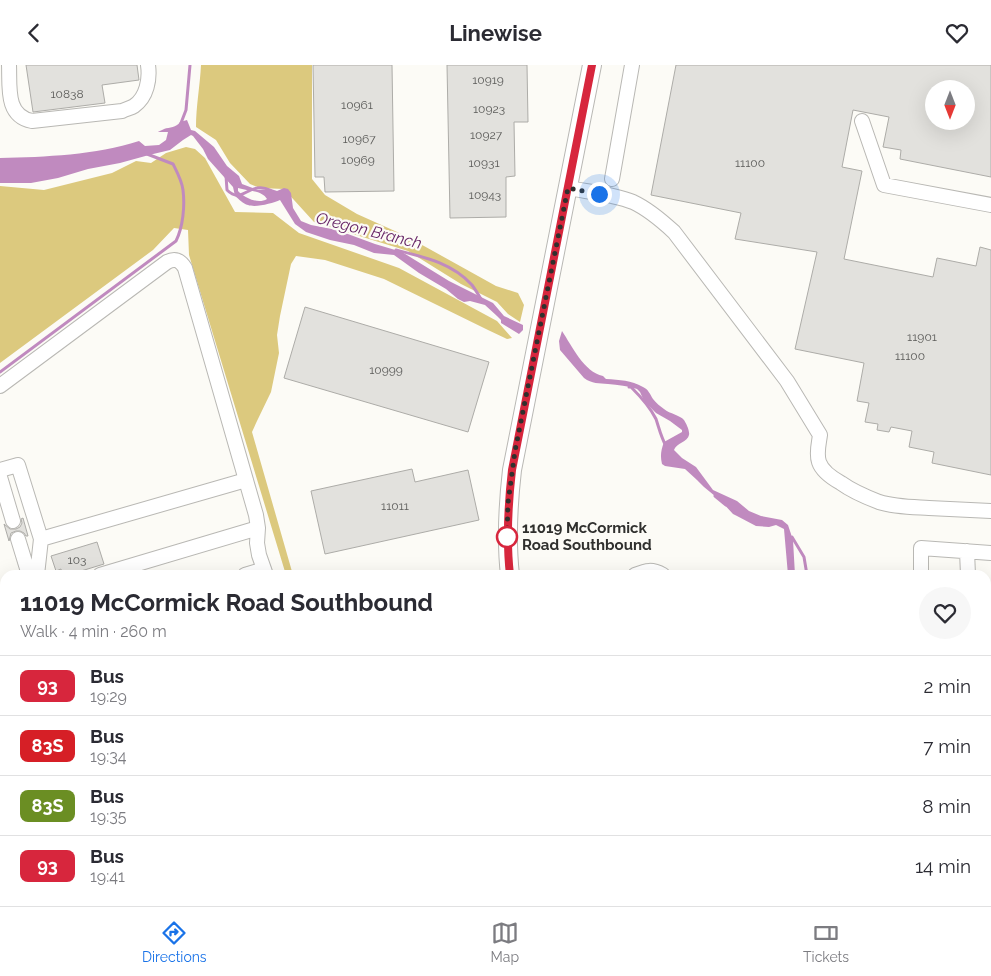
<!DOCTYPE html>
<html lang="en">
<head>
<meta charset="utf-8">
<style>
  :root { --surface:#fff; --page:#f7f7f7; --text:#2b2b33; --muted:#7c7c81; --line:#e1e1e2; --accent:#1a73e8 }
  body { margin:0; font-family:Raleway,sans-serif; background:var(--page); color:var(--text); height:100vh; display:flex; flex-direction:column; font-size:19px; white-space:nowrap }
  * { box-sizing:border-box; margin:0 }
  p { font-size:16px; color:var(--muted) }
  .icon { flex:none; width:28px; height:28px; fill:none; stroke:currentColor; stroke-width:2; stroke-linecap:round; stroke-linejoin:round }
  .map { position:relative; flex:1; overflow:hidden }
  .side { position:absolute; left:0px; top:505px; width:991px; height:336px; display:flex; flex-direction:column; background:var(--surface); border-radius:15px 15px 0 0; box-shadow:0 5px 20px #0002 }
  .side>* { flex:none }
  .badge { padding:0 10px; border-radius:8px; font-size:18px; line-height:32px }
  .needle { width:32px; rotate:180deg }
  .controls { position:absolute; left:925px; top:15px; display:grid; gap:10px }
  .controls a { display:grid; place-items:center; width:50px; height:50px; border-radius:50%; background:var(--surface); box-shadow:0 5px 20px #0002; font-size:25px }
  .you { position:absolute; width:25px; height:25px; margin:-12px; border:4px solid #fff; border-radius:50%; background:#1a73e8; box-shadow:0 0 0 8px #1a73e833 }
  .map>.badge { position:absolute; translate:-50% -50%; box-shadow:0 0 0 2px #fff }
  .round { display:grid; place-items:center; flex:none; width:52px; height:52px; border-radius:26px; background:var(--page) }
  .summary { display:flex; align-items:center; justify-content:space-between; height:85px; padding:0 20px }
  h1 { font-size:24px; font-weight:700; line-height:38px }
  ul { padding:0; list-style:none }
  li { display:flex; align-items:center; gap:15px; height:60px; padding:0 20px; border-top:1px solid var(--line) }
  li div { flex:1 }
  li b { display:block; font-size:19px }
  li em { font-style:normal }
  li .badge { min-width:55px; font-weight:700; text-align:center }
  header { display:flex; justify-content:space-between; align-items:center; height:65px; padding:0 20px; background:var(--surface); font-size:22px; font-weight:700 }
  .dock { display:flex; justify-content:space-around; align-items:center; height:70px; border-top:1px solid var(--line); background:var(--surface); font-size:14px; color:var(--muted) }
  .dock a { display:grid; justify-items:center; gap:2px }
  .dock .current { color:var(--accent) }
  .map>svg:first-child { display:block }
</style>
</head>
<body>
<header><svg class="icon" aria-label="back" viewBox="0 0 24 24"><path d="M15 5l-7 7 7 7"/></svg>Linewise<svg class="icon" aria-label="heart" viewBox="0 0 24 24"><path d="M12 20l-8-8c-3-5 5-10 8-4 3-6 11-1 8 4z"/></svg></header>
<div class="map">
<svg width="991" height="841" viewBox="0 0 991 841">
  <rect width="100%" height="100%" fill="#fcfbf6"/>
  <!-- forest -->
  <path fill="#dcc97e" d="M201 0H312V114L325 130 357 149 406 171 496 221 518 228 524 240 520 257 508 249 497 237 461 219 408 186 314 157 284 124 260 123 250 119 230 98 216 75 196 62C196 41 200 21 201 0Z
    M186 82 195 84 205 93 235 147 273 148 299 168 399 203 497 256 512 273 507 274 488 265 384 214 325 195 296 191 291 199 280 251 277 270 279 288 271 327 257 356 252 367 293 510H286L189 190 188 165 174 163 153 185 0 298V121L44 125 112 108 136 96 151 98 166 88Z"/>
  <!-- water -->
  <path fill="#c08abf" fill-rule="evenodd" d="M187 55 191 65 195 66 214 82 227 101 239 111 242 119 258 125 271 124 277 126 284 123 288 124 291 128 293 143 301 156 311 160 337 165 375 179 402 187 449 216 493 238 504 251 523 260V265L519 269 501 258V255L497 251 485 240 470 236 464 237 458 234 446 224 419 208 394 190 374 188 354 180 330 175 306 167 295 159 280 135C273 138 256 143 248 140 243 139 239 134 235 131L233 122 208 94 203 84 193 71 191 70 183 75 170 85 149 90 120 98 88 104 58 113 31 118H0V93C46 92 95 90 139 76L145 81 159 80 166 75 168 67H158C158 67 164 64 164 64 170 62 176 63 180 57ZM238 123C247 126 262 125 267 134 259 139 247 134 240 128L238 126Z
    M562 266C572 281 584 307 603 311L606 314C620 315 631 315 643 322 648 324 650 329 653 334 656 338 660 341 664 344 670 349 680 350 684 355 686 358 690 366 689 370 688 377 676 378 674 385L682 393 696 402 713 425 737 436 749 446 761 451 782 455 788 460 793 475 795 510H788L784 464 776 460 769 462 756 461 737 451 733 449 721 436 704 422 697 415 685 404 665 401 662 399C660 391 661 385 664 377L682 367V365L670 356 656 348 644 336 640 327 637 324C628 321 618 320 608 319 599 318 592 319 584 313L560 285 559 276Z"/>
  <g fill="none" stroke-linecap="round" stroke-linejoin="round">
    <!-- stream -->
    <path stroke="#c08abf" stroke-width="3" d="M181 58 186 45 190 0
      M226 111 227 125C239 137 245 125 257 123 262 122 266 123 270 125
      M396 185C424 192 452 198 472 220 475 224 478 229 481 234
      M0 307 176 176C183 162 185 141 183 125 182 116 177 107 173 99L147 89
      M629 322H631C641 332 650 342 656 354 659 363 661 372 666 381
      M715 431 726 440
      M792 472 804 492 807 510"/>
  </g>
  <!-- building -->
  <path fill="#e2e1dd" stroke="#adaca8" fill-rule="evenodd" d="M26 0H137L139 15 102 20 105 38 33 47Z
    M313 0H392L394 126 325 127 324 112H315Z
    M447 0H527L528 57H514L515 111 506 112V152L450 153Z
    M676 0H991V112L900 94 901 85 883 82 889 52 853 45 842 102 862 106 844 194 933 212 937 193 976 201 980 182 991 185V410L932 398 934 387 909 382 912 366 891 362 889 367 877 365 878 359 865 357 869 338 857 336 864 298 795 284 817 187 735 174 741 148 651 130ZM934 24H966V56H934Z
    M305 242 489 297 468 367 284 313Z
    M412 404 415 417 468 405 479 455 325 489 311 426Z
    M23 453 28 471H26L24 468 20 466H16L11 468 9 476 4 459 10 464H16L20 462 22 458 21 454Z
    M97 477 104 499 68 510H62L61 504 56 506 51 491Z"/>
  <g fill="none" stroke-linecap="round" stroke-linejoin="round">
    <!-- minor casing -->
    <g stroke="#b9b8b4" stroke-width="16">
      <path id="minor" d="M9 0C10 21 5 51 32 56L122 46C126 44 131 43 134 41 147 32 150 14 148 0
        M862 56 884 120 991 140
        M612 114 632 0
        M568 123C589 127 613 129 633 137 648 144 661 155 674 167L787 316 820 370C819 378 816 388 819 397 822 406 832 413 841 418 852 426 866 432 879 437 895 442 912 442 929 443 950 444 970 445 991 446
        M0 321 167 197C175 193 180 195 185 203L256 450 258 463 257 478 259 490 266 510
        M0 405 18 400 41 474 37 510
        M0 412 13 456
        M18 474 29 510
        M41 474 246 415
        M967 486 968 510
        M100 510 258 463
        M245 510 264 504
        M635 510C647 505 652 504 663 510
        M921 510V483L991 488
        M986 535H991
        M0 722 5 720
        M986 787 991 786
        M39 836 41 841
        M131 836 133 841
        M380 836 381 841
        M482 836 484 841
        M803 836 805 841
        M916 836 917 841
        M11 841 16 836
        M233 841 248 836
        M682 841 694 836"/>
    </g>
    <!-- major casing -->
    <g stroke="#b9b8b4" stroke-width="20">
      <path id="major" d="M510 510C506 475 508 440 512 405L592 0
        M619 836 621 841"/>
    </g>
    <!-- minor -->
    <use href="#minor" stroke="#fff" stroke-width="14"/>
    <!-- major -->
    <use href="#major" stroke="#fff" stroke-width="18"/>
  </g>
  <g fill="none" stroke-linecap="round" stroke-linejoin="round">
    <!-- line casing -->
    <g stroke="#fff" stroke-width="11">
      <path id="line" d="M510 510C506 475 508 440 512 405L592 0"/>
    </g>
    <!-- line -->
    <use href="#line" stroke="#d7263d" stroke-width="8"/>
    <!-- walk -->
    <path stroke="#30302e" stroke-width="5" stroke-dasharray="0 9" d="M507 472 508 438 515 386 568 123 599 129"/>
  </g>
  <!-- markers -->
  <circle fill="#fff" stroke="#d7263d" stroke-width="2.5" cx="507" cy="472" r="10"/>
  <g text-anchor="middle" stroke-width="4.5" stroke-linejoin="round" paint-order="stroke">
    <!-- number labels -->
    <g font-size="12" fill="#5c5c5a">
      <text x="488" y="19">10919</text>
      <text x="67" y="33">10838</text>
      <text x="357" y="44">10961</text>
      <text x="489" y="48">10923</text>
      <text x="486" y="74">10927</text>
      <text x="359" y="78">10967</text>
      <text x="358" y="99">10969</text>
      <text x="484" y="102">10931</text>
      <text x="750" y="102">11100</text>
      <text x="485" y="134">10943</text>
      <text x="922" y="276">11901</text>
      <text x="910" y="295">11100</text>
      <text x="386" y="309">10999</text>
      <text x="395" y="445">11011</text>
      <text x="77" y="499">103</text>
    </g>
    <!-- stop labels -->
    <g font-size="15" font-weight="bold" fill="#30302e" stroke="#fcfbf6" text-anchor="start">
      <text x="522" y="468">11019 McCormick<tspan x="522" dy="17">Road Southbound</tspan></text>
    </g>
    <!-- water labels -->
    <g font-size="16" font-style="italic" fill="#672567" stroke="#fcfbf6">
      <text transform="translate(369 165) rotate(14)" y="6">Oregon Branch</text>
    </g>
  </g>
</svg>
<div class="controls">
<a><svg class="needle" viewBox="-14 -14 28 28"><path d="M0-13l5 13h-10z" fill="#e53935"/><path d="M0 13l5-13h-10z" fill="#7c7c81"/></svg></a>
</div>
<div class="you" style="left:599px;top:129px"></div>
<section class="side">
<div class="summary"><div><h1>11019 McCormick Road Southbound</h1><p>Walk · 4 min · 260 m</p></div><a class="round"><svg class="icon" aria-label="heart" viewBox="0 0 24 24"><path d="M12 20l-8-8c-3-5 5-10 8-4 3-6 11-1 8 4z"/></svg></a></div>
<ul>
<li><span class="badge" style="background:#d7263d;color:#fff">93</span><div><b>Bus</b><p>19:29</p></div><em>2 min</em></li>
<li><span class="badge" style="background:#d61f26;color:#fff">83S</span><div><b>Bus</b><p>19:34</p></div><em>7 min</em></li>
<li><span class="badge" style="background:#6b8e23;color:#fff">83S</span><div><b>Bus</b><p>19:35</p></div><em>8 min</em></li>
<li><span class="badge" style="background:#d7263d;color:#fff">93</span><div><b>Bus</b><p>19:41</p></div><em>14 min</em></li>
</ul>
</section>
</div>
<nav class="dock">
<a class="current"><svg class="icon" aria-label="directions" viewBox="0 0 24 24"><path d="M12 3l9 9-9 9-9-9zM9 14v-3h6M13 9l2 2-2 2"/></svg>Directions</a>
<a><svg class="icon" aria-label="map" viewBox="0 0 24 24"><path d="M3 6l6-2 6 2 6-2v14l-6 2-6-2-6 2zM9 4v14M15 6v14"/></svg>Map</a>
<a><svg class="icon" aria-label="tickets" viewBox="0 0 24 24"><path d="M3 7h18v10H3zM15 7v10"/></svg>Tickets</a>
</nav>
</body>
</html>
